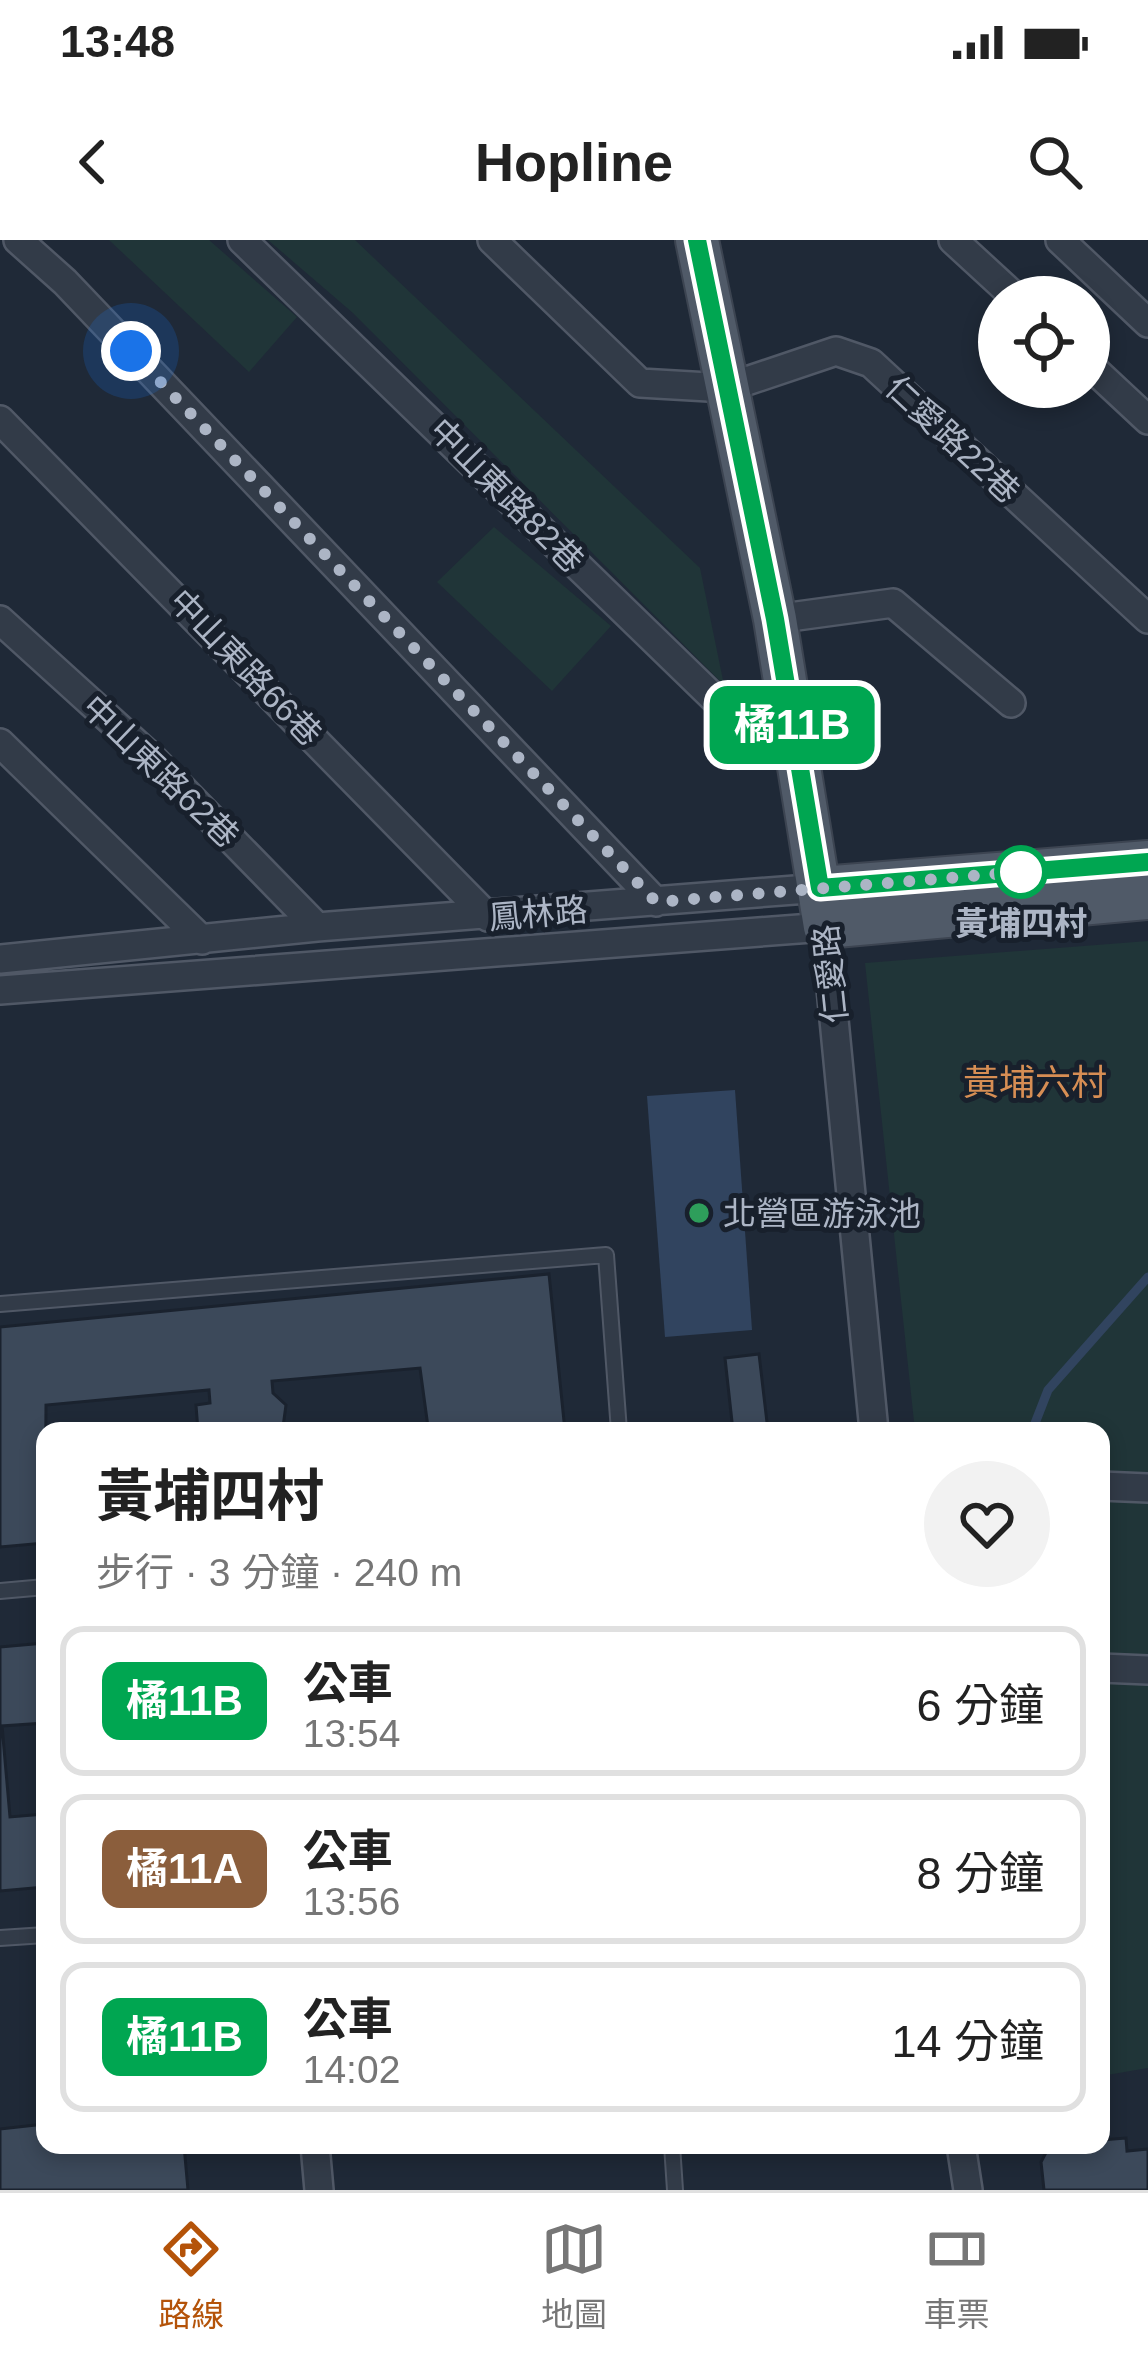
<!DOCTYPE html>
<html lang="zh-TW">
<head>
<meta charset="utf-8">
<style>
  :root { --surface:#fff; --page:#f2f2f2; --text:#222; --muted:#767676; --line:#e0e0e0; --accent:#b45309 }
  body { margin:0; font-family:Helvetica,"Noto Sans TC",sans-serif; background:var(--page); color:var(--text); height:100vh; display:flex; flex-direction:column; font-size:45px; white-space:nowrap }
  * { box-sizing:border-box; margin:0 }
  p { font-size:39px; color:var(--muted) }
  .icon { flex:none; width:66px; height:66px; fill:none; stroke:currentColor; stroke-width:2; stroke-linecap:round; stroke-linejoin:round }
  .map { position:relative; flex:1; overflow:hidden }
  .sheet { position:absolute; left:36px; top:1182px; width:1074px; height:732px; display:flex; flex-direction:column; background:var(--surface); border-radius:24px; box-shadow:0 6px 18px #0003 }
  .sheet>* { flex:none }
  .badge { padding:0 24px; border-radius:18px; font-size:42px; line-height:78px }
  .controls { position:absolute; left:978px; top:36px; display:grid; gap:24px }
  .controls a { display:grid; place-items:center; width:132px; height:132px; border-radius:50%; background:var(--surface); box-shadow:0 6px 18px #0003; font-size:60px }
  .you { position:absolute; width:60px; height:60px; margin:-30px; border:9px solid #fff; border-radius:50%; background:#1a73e8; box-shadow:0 0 0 18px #1a73e833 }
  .map>.badge { position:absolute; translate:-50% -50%; box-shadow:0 0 0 6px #fff }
  .round { display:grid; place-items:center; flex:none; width:126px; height:126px; border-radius:63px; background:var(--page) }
  .overview { display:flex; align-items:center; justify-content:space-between; height:204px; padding:0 60px }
  h1 { font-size:57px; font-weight:700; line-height:90px }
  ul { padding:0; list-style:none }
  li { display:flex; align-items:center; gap:36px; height:150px; margin:0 24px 18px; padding:0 36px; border:6px solid var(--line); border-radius:24px }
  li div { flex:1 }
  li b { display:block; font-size:45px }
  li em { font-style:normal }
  li .badge { min-width:132px; font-weight:700; text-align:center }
  .status { display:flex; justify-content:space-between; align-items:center; height:84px; padding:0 60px; background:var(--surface); direction:ltr }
  .status svg { height:33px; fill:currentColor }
  header { display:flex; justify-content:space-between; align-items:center; height:156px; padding:0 60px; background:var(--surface); font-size:54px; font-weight:700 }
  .dock { display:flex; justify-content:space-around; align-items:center; height:168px; border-top:3px solid var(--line); background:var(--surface); font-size:33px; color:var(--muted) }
  .dock a { display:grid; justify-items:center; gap:6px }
  .dock .selected { color:var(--accent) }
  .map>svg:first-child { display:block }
</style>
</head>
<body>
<div class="status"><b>13:48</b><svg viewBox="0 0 49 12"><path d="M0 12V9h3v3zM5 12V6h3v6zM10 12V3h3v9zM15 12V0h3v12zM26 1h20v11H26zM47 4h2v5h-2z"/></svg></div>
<header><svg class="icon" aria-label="back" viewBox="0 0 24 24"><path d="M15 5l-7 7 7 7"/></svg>Hopline<svg class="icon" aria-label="search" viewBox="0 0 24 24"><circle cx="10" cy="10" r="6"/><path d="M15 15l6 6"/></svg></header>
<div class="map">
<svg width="1148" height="1950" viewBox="0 0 1148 1950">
  <rect width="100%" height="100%" fill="#1f2937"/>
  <!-- green -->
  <path fill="#203538" d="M109 0H209L297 77 249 132Z
    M268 0H355L700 328 724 445 353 73Z
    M494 287 611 386 552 451 437 342Z
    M1148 701V1828L1101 1836V1191H915L865 723Z"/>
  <!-- water -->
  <path fill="#31445f" d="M735 850 752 1090 665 1097 647 856Z"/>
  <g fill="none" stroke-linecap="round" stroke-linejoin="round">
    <!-- stream -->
    <path stroke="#31445f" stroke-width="9" d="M1032 1191 1048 1150 1148 1037"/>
  </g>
  <!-- building -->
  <path fill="#3c495a" stroke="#1a222e" stroke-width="3" d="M549 1034 565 1191H399L428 1187 420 1128 272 1141 273 1153 286 1165 283 1187 272 1191H198L196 1165 210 1163 209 1150 46 1165 45 1303 0 1307V1087Z
    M759 1114 768 1191H733L725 1118Z
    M45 1403V1483L2 1486 10 1577 45 1574V1647L0 1651V1407Z
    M45 1884V1905H184L188 1950H0V1889Z
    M1126 1898 1127 1911 1148 1909V1950H1044L1041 1922 1050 1905H1101V1900Z"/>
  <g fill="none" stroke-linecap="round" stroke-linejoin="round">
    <!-- service casing -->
    <g stroke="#505866" stroke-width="18">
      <path id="service" d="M0 1064 606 1015 619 1191
        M0 1351 45 1347
        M0 1698 45 1695
        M672 1905 675 1950"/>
    </g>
    <!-- minor casing -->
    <g stroke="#505866" stroke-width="32">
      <path id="minor" d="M18 0 65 42 656 662
        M242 0 717 461 790 472
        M492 0 640 143 726 148 836 111 871 123 1148 379
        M953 0 1015 57
        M1060 0 1148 83
        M1089 125 1148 180
        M0 180 488 677
        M775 379 893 363 1011 463
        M0 380 150 516 317 687
        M0 503 202 700
        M0 719 317 687 821 648
        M0 750 825 687 874 1191
        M1101 1246 1148 1248
        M1101 1428 1148 1430
        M315 1905 319 1950
        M961 1905 968 1950"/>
    </g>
    <!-- primary casing -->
    <g stroke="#3c4451" stroke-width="46">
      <path id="primary" d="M697 0 775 379 825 687 1148 658
        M821 648 1148 622"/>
    </g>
    <!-- service -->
    <use href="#service" stroke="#323b48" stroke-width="14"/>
    <!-- minor -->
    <use href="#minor" stroke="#323b48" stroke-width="27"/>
    <!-- primary -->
    <use href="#primary" stroke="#505a68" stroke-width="42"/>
  </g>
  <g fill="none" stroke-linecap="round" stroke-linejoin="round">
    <!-- line casing -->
    <g stroke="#fff" stroke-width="27">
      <path id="line" d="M697 0 775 379 820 648 1148 622"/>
    </g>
    <!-- line -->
    <use href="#line" stroke="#00a651" stroke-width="18"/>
    <!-- walk -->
    <path stroke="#acb5c5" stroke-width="12" stroke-dasharray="0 21.6" d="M131 111 656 662 1021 632"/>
  </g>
  <!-- markers -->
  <circle fill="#fff" stroke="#00a651" stroke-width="6" cx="1021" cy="632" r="24"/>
  <circle fill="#2e9e5b" stroke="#18202c" stroke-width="4.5" cx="699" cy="973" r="12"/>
  <g text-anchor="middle" stroke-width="10" stroke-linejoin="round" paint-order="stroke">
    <!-- street labels -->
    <g font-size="33" fill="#acb5c5" stroke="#18202c">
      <text transform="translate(953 199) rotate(43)" y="12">仁愛路22巷</text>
      <text transform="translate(507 255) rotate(45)" y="12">中山東路82巷</text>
      <text transform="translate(246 427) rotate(46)" y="12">中山東路66巷</text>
      <text transform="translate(161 531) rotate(44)" y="12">中山東路62巷</text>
      <text transform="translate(538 673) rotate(-5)" y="12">鳳林路</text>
      <text transform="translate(830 734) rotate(-96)" y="12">仁愛路</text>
    </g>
    <!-- stop labels -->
    <g font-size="33" font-weight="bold" fill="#acb5c5" stroke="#18202c">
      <text x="1021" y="695">黃埔四村</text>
    </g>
    <!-- poi labels -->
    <g font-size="33" fill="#acb5c5" stroke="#18202c" text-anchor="start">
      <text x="723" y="985">北營區游泳池</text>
    </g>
    <!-- neighbourhood labels -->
    <g font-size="36" fill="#d78e54" stroke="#18202c">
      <text x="1035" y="855">黃埔六村</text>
    </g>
  </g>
</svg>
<div class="controls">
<a><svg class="icon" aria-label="locate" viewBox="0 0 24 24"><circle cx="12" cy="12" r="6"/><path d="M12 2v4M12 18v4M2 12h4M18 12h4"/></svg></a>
</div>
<div class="you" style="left:131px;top:111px"></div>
<b class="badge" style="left:792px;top:485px;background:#00a651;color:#fff">橘11B</b>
<section class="sheet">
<div class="overview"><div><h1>黃埔四村</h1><p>步行 · 3 分鐘 · 240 m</p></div><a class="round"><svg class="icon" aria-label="heart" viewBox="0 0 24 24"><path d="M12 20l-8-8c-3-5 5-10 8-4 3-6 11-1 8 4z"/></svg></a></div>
<ul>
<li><span class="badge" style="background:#00a651;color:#fff">橘11B</span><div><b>公車</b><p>13:54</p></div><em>6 分鐘</em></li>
<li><span class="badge" style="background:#8b5e3c;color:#fff">橘11A</span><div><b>公車</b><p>13:56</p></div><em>8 分鐘</em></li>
<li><span class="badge" style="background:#00a651;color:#fff">橘11B</span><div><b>公車</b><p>14:02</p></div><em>14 分鐘</em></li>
</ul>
</section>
</div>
<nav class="dock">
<a class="selected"><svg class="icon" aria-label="directions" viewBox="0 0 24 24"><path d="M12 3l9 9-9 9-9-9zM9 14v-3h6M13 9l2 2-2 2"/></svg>路線</a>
<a><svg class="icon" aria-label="map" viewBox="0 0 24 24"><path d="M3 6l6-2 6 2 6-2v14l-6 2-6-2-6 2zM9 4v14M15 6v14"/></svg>地圖</a>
<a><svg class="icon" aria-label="tickets" viewBox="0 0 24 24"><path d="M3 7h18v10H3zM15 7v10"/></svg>車票</a>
</nav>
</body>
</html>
